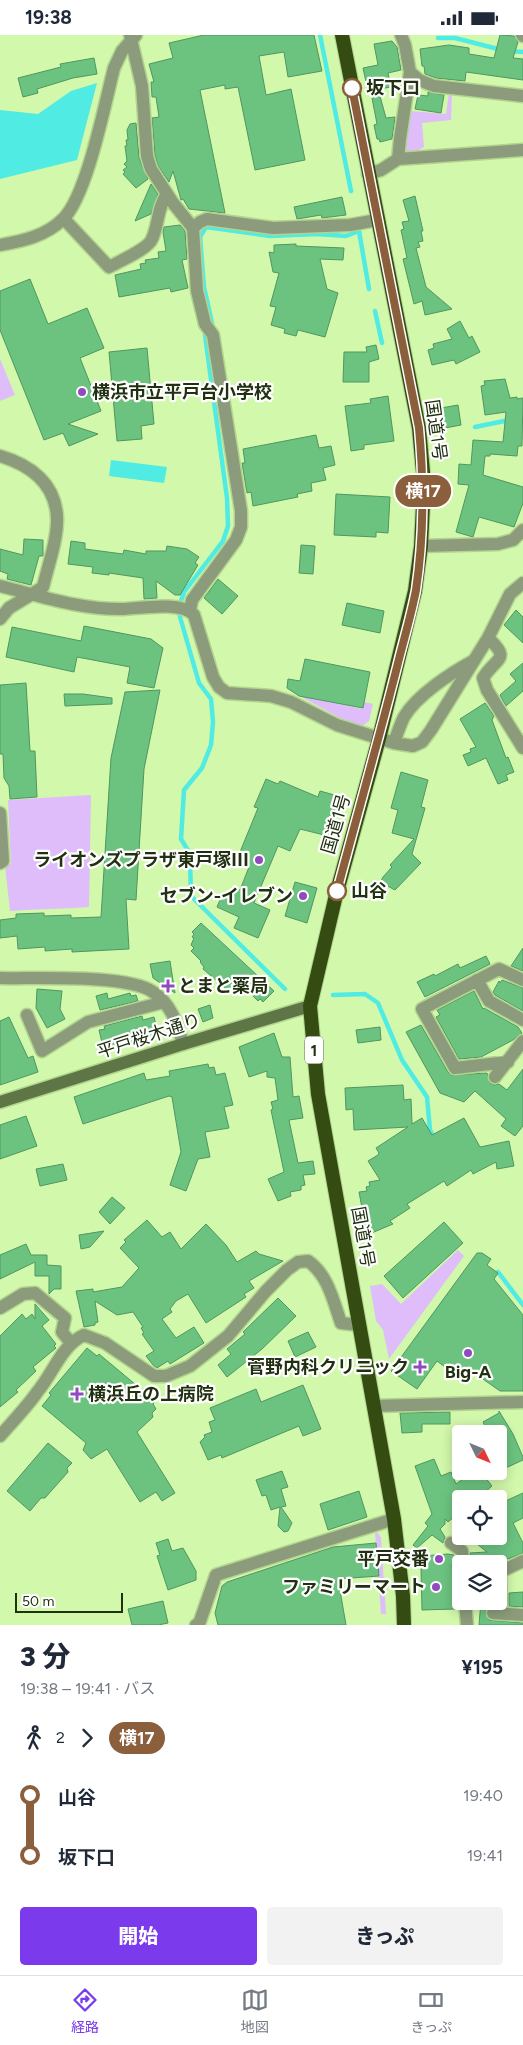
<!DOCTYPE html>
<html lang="ja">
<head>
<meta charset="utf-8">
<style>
  :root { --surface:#fff; --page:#f2f2f3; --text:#1f2937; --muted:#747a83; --line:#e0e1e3; --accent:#7c3aed }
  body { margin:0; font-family:Figtree,"Noto Sans JP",sans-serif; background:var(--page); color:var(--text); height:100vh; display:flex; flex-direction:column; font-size:19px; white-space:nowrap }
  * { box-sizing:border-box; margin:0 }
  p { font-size:16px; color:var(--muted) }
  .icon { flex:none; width:28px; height:28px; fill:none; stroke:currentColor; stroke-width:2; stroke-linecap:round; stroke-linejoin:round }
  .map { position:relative; height:1590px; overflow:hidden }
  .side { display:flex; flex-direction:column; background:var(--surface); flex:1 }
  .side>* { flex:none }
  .badge { padding:0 10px; border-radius:16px; font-size:18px; line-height:32px }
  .needle { width:32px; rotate:133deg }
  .buttons { position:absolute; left:452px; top:1390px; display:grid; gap:10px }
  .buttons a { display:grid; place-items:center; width:55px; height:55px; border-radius:5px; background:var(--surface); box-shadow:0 2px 12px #0003; font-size:25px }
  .scale { position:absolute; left:15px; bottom:12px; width:108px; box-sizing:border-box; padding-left:5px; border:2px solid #213011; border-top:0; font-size:14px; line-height:18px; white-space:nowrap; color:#213011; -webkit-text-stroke:4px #fff; paint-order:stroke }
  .map>.badge { position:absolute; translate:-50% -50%; box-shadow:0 0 0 2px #fff }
  .legs { display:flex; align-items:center; gap:8px; height:55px; padding:0 20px; font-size:16px }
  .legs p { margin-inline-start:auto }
  .overview { display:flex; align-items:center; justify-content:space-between; height:85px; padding:0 20px }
  h1 { font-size:28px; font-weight:800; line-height:38px }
  .action { display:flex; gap:10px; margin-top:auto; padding:10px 20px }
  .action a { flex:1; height:58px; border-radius:5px; background:var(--accent); color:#fff; font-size:20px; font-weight:800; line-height:58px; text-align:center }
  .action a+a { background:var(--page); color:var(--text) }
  ul { padding:0 20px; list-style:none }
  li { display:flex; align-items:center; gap:18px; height:60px; font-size:19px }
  li i { display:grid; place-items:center; width:8px; height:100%; margin:0 6px; background:currentColor }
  li i::after { content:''; width:12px; height:12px; margin:-6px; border:4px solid; border-radius:50%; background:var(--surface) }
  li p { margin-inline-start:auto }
  li:first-child i { background:linear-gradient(#0000 50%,currentColor 0) }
  li:last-child i { background:linear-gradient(currentColor 50%,#0000 0) }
  .status { display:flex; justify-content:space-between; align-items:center; height:35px; padding:0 25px; background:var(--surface); direction:ltr }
  .status svg { height:14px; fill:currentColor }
  .tabs { display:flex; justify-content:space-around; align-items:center; height:70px; border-top:1px solid var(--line); background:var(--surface); font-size:14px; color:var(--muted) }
  .tabs a { display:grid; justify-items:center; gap:2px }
  .tabs .on { color:var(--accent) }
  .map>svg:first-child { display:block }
</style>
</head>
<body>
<div class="status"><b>19:38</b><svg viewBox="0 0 49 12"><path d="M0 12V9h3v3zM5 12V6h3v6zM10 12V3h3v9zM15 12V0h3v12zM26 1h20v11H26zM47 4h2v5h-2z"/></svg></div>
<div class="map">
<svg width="523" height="1590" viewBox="0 0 523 1590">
  <rect width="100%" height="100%" fill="#d2f8ab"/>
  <!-- green -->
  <path fill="#dfbdfb" d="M449 58 452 59 451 85 422 88 424 112 415 117H405L410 76 446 79Z
    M0 324 15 360 0 366Z
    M298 660 362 674 364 667 373 669 369 686 362 691 340 683Z
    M91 760 89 872C63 874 37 874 10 876L5 831 11 829 8 765Z
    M458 1215 464 1221 389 1324 383 1295 376 1286 370 1251 382 1249 401 1269Z
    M375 1497 378 1498 381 1503 386 1579H381Z"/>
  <!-- water -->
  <path fill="#50ebe2" d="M97 48 77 125 0 144V75L38 79 71 56Z
    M111 425 167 432 164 448 109 441Z"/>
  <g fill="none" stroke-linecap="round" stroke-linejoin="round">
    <!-- stream -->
    <path stroke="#50ebe2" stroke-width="4.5" d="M320 0 351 156
      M438 3H455L502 15
      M509 16 523 17
      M375 276 382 308
      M475 392 509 385
      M285 954 191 861 190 825 189 817 181 804 184 755 202 733 211 710 213 687 211 664 199 648 178 575 184 557 223 506 228 491 227 463 205 300 212 288 204 252 200 202 206 192 270 201 317 199 346 201 359 196 369 254
      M333 960 365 959 378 968 402 1025 427 1062 430 1095 435 1104
      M498 1237 523 1270"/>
  </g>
  <!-- building -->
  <path fill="#6cc380" stroke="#509660" d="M204 0H314L322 36 288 42 284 17 259 21 266 60 291 54 305 125 255 135 238 52 225 54V50L200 55 225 178 189 174 183 164 181 165 173 136 169 147 158 131 155 120 152 83 159 82 156 62H152L151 47H154L149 29 173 23 169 8Z
    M500 0 514 1 518 7 513 23 523 24V45L466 37 465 46 436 43 425 39 424 31H422L420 14 449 10 469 13V19L494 23Z
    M392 6 397 12 401 35 388 38 391 52 368 56 363 33 378 30 374 9Z
    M94 23 97 39 73 43 37 54 38 58 23 62 18 43 61 32 60 29Z
    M428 57 444 60 441 78 415 74 418 60 428 61Z
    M380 61 386 83 395 82 392 104 380 107 379 104H377L374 90 377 89 372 63Z
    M136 88 139 123 148 144 136 153 123 139 125 137 123 135 127 132 124 129 127 126 125 111H127L126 105H128L127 95 130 89Z
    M151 149 158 159 151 179 135 186Z
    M415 161 423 196H421L423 206 418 207 420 212 416 213 426 252 452 274 425 280 422 266 414 269 403 224 407 223 401 195 404 194 402 187 409 186 403 165Z
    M342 162 346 180 322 183 321 180 297 184 294 172Z
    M180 190 185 196 187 224 182 225 188 253 171 257 170 253 119 262 115 240 141 234 140 229 146 228 145 225 159 223 158 217 166 216 163 197 164 192Z
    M296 209V211L344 213 343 225 320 224 327 254 338 258 325 302 298 295 296 301 284 298 285 294 271 290 276 272 270 271 279 238 273 237 269 217 274 218V210Z
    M30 244 48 289 87 273 104 313 80 323 101 376 68 389 98 399 69 411 63 398 44 405 0 295V256Z
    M460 286 469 303 472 301 480 317 456 329 454 325 432 330 428 315 434 313 433 309 452 304 447 294Z
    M376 310 379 324 369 327V347H343L344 317H367L366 312Z
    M147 313 154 389 141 391 142 404 117 406 109 317Z
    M505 344 510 363 517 362V364L523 363 522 411H518L517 421 490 419V421H485L483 440 523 452V468L514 492 479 482 473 502 456 497 469 450 458 449 459 429 471 430 473 405 503 407 506 377 485 380 481 351 485 350 484 346Z
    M388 361 394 406 364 410V414L351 416 345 371 371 368 370 364Z
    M458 370 461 390 445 393 441 373Z
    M316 400 319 413 331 411 335 430 323 433 326 445 311 448 312 456 297 459 298 462 253 471 251 457 247 458 242 428H245L243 414Z
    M336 459 390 462 388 498 376 497V502L334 500Z
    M24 504 43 505V521H39L31 550 7 544 8 539 0 536V514L23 520Z
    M71 506 85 508V514L123 519 124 515 146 519V516H166L167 511 187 514 199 522 195 528 198 530 180 560H175L156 546 157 563 144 564 143 543 109 538V540L92 538 93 532 68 529Z
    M301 510 315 511 313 539 299 538Z
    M218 544 238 561 222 579 204 563Z
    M347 568 384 576 380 598 342 590Z
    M516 575 523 582V608L504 590Z
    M84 591 151 604 163 613 154 653 127 648 130 632 77 622 74 637 6 622 12 592 81 606Z
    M305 624 370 637 363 673 299 661 287 653 288 644 300 646Z
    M523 628V656L506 671 500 660 516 646 510 639Z
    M26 648 30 716H35L37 762 10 764 9 751 4 743 3 719H0V650Z
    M160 655 144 734 136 865 126 864 129 914 72 917V914L45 916V912L18 914 17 901 0 903V885L16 883V879L44 878V881L71 880V883L101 882 111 723 125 657Z
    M64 659H83L112 663V669L65 671Z
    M485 668 494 681 492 685 506 723 508 722 514 737 506 740 508 745 498 749 486 723 468 731 463 720 471 717 470 714 476 712 460 684Z
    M401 737 428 745 421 772 425 773 412 819 421 828 395 855 380 847 383 842 392 832 390 830 414 804 392 798 398 775 391 773Z
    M266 744 278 749 280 746 318 762 320 756 338 761 328 801 300 794 290 816 278 811 254 868 270 875 258 903 234 893 239 882 217 872 223 858 230 861 233 853 240 855 249 832 244 830 248 820 240 817 258 773 254 772Z
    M295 847 317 853 307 888 285 881Z
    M201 888 274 956 263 967 260 964 258 966 239 947 230 957 203 934 204 932 200 927 201 926 191 916 194 913 191 910 194 903 192 902 194 899 192 897Z
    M523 913V936L511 931Z
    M486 921 490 929 425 962 417 947 434 939 435 941 458 929 460 933Z
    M170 926 175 958 153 943 150 929Z
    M502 945 523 953V976L495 960 493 957 499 946 500 948Z
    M37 954 62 956 60 974 65 984 47 993 36 973Z
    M474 956 483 974 484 973 518 992 522 998 513 1005 481 1022 459 1024 436 982 440 980 437 975Z
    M107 958 108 964 130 958 131 961 136 960 138 966 100 975 96 961Z
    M210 970 213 983 203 987 198 974Z
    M142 981 143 985 154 982 157 994 152 995 154 1001 104 1016 99 995 105 994 104 991Z
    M9 982 28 1023 33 1021 38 1037 0 1050V986Z
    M421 990 448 1037 452 1040 487 1038 490 1048 494 1050 499 1049 507 1055 523 1034V1091L515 1101 501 1091 506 1084 475 1056 464 1067 440 1058 406 997Z
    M380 992 381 1005 358 1008 356 995Z
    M274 998 282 1022H290L293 1062 299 1061 303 1083 289 1085 298 1128 313 1126 315 1139 303 1140 305 1150 301 1151V1155L290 1157 291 1161 278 1166 268 1144 284 1137 271 1075 273 1074 271 1067 278 1065 275 1043 267 1042V1036L249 1042 239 1012Z
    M208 1029 209 1033 214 1032 216 1040 225 1038 233 1070 224 1072 229 1093 205 1097 210 1122 198 1124 186 1156 170 1150 181 1117 172 1062 169 1061 83 1089 74 1062 144 1038 146 1045 170 1041 169 1036Z
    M403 1050 404 1065 411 1064 412 1089 422 1083 432 1100 464 1083 480 1112 509 1106 514 1131 497 1134 496 1127 473 1139 471 1135 447 1151 444 1146 407 1169 410 1173 390 1186 393 1189 362 1202 356 1174 362 1173 359 1157 367 1156 366 1152 370 1151 369 1147 380 1145 368 1126 378 1120 379 1118 376 1113 408 1092 354 1095 353 1074 346 1075 345 1053Z
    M26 1081 37 1111 0 1124V1090Z
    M63 1129 67 1145 40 1151 36 1134Z
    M112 1162 125 1173 110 1189 99 1177Z
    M147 1185 162 1202 170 1197 181 1214 206 1189 226 1210 237 1227 256 1216 259 1219 283 1226 249 1246 254 1253 244 1259 246 1262 206 1288 188 1259 176 1266 170 1274 172 1277 162 1284 176 1303 194 1292 204 1308 170 1329 168 1326 157 1333 153 1330 146 1321 154 1316 142 1299 144 1298 141 1293 143 1292 133 1277 117 1280 95 1266 98 1287 95 1288V1290L84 1292 76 1256 93 1254V1257L122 1252 139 1233 120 1213 126 1207 124 1205Z
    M444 1187 463 1208 403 1263 384 1241Z
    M104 1196 90 1212 81 1214 79 1200Z
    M26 1209 31 1220H47V1230L61 1231V1254H54L49 1259V1241H35V1227L0 1244V1220Z
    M477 1218H482L491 1224 487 1230 498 1238 494 1244 523 1280V1356H500L473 1337 465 1347 437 1326 417 1354 391 1336Z
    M278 1263 296 1281 262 1314 227 1342 218 1330 231 1319 227 1314 245 1299 243 1297Z
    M35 1269 49 1285 42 1291 56 1309 54 1311 56 1313 33 1332 36 1336 16 1355 18 1357 0 1372V1301L22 1279 26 1284 32 1279 35 1284Z
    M308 1297 316 1312 295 1322 288 1306Z
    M87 1313 97 1321 99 1319 142 1355 144 1353 157 1364 153 1369 156 1374 152 1378 153 1382 137 1397 175 1458 162 1466 156 1457 140 1467 107 1414 91 1424 83 1415 86 1408 42 1371 51 1360 49 1358Z
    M303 1350 321 1394 303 1401 299 1391 222 1423 221 1420 208 1425 200 1407 205 1402 204 1400 212 1397 209 1387 215 1385 210 1373 256 1354 261 1367Z
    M499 1376 513 1399 523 1422V1425L499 1436V1399H489L483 1387 499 1378Z
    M450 1377V1389H422V1397L402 1398 400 1378Z
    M48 1408 72 1428 67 1433 68 1437 45 1463H41L30 1476 7 1456Z
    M434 1424 441 1441 451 1437 456 1449 474 1436H480L492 1451 477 1464H461V1476L448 1487 445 1484V1489L440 1494 445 1502 443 1508 432 1500 417 1513 413 1510 428 1491 425 1488 432 1479 415 1431Z
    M282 1436 288 1452 281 1454 286 1471 281 1472 292 1488 288 1496 284 1497 278 1491 280 1472 271 1475 266 1460 262 1461 256 1445Z
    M359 1456 367 1482 328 1495 320 1469Z
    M523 1458V1483L513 1488 523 1508V1518L508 1524H497L493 1522 494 1529H471L470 1518 487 1517 467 1501H499V1469Z
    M168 1504 172 1516 183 1513 196 1536V1545L168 1555 157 1521 160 1520 156 1508Z
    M376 1508 379 1541 338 1544 346 1590H218L215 1578 222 1551 227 1547 333 1512Z
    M448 1519 454 1520 455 1529H452L455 1574 422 1575 421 1534 424 1533 422 1521Z
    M523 1557V1572L509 1571V1558Z
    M163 1566 168 1588 158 1590H132L128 1574Z
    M481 1566H493V1570L487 1573 485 1577 489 1585 523 1588V1590H479Z"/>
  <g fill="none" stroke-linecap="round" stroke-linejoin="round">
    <!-- minor casing -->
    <g stroke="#b2d48f" stroke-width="15">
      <path id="minor" d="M130 0 142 51 147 121 151 134 173 168 193 193 197 256 205 289 213 300 241 476V492L236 505 192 565 190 576
        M401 0 405 10 410 37 419 45 434 51 523 61
        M522 0 523 1
        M398 124 400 104 410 37
        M368 139 381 135 398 124 523 115
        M64 184 109 232C120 226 148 214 152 204 159 189 157 173 167 159
        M193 193 200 187 207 184 273 193 350 190 377 185
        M421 511 498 509 513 505 523 495
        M0 551C40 561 82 575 124 574 141 573 182 566 194 580L213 642 219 652 227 658 271 661 291 667 337 690 394 708 413 711 422 707 431 695 488 603 510 559 523 548
        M0 584 9 573 32 559
        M488 603C512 625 496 622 483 643L487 655 523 713
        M394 708C397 699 400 690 404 682 417 660 451 638 473 626
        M0 778 3 826 0 828
        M0 943C35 944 127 939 153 957 171 969 177 988 183 1009
        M477 945 489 966 523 985
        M27 980 42 1016 88 987 164 967
        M508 1027 455 1033 422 974 499 934 523 945
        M495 1042 523 1006
        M0 1273 23 1259 35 1258 65 1283 62 1297 71 1308
        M0 1401C13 1386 27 1372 38 1356 53 1338 62 1310 84 1300L105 1308 154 1341H166L190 1331 228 1301 266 1256 287 1235 298 1227 308 1226C328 1240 333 1265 341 1288L359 1290
        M451 1508 462 1516 463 1529
        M465 1566 467 1590
        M493 1578 523 1580
        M501 1578 500 1537 523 1526
        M196 1590 199 1589 216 1540 394 1484"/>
    </g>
    <!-- tertiary casing -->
    <g stroke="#b2d48f" stroke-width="15">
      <path id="tertiary" d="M0 210C23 206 46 201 63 184 87 161 105 68 114 33L122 16 136 0
        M0 421C30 430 55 448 57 482 58 503 48 531 43 552L32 559
        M374 1371 523 1367"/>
    </g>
    <!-- secondary casing -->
    <g stroke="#b2d48f" stroke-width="15">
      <path id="secondary" d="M0 1067 183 1009 310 971"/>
    </g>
    <!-- trunk casing -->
    <g stroke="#b2d48f" stroke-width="16">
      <path id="trunk" d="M342 0 419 393 423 437V469L421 511 415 556 379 704 336 860 310 971 318 1059 394 1484 403 1561 404 1590"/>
    </g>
    <!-- minor -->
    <use href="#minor" stroke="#8b9b7b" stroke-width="12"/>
    <!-- tertiary -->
    <use href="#tertiary" stroke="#8b9b7b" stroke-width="12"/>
    <!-- secondary -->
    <use href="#secondary" stroke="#5e7546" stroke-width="12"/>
    <!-- trunk -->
    <use href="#trunk" stroke="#344c11" stroke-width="14"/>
  </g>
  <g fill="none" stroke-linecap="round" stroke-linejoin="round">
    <!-- line-1 casing -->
    <g stroke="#fff" stroke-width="11">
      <path id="line-1" d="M337 856C357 781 378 707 397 632 403 607 411 581 416 555 424 501 424 447 419 393L352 53"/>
    </g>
    <!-- line-1 -->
    <use href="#line-1" stroke="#8b5e3c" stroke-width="8"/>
  </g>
  <!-- markers -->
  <g fill="#fff" stroke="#8b5e3c" stroke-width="2.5">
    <circle cx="352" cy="53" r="9"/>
    <circle cx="337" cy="856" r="9"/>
  </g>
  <g fill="#914bbf" stroke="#fff" stroke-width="2">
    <circle cx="82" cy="357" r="5"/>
    <circle cx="259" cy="825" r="5"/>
    <circle cx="303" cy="861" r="5"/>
    <path d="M165.5 943.5h5v5h5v5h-5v5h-5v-5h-5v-5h5z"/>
    <circle cx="468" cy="1318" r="5"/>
    <path d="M417.5 1324.5h5v5h5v5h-5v5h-5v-5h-5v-5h5z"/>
    <path d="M74.5 1351.5h5v5h5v5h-5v5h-5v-5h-5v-5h5z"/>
    <circle cx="439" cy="1524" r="5"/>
    <circle cx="436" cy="1552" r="5"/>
  </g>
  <g text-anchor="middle" stroke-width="4.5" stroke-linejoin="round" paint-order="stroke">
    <!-- shield labels -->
    <rect fill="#fff" stroke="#646e58" stroke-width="1" x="305" y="1001.5" width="18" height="27" rx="4"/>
    <g font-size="16" font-weight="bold" fill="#213011">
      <text x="314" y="1021">1</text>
    </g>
    <!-- stop labels -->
    <g font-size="18" font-weight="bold" fill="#213011" stroke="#fff" text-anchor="start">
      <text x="366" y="59">坂下口</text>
      <text x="351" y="862">山谷</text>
    </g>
    <!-- poi labels -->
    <g font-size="18" font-weight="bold" fill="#213011" stroke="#fff" text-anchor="end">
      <text x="92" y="363" text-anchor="start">横浜市立平戸台小学校</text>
      <text x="249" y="831">ライオンズプラザ東戸塚Ⅲ</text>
      <text x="293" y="867">セブン-イレブン</text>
      <text x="178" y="957" text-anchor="start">とまと薬局</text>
      <text x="409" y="1338">菅野内科クリニック</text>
      <text x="468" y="1343" text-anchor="middle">Big-A</text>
      <text x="88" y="1365" text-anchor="start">横浜丘の上病院</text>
      <text x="429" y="1530">平戸交番</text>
      <text x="426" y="1558">ファミリーマート</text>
    </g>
    <!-- street labels -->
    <g font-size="18" fill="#213011" stroke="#fff">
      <text transform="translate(436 395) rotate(82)" y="6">国道1号</text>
      <text transform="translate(336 789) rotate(-74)" y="6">国道1号</text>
      <text transform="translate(149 1001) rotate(-18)" y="6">平戸桜木通り</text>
      <text transform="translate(363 1202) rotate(80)" y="6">国道1号</text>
    </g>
  </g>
</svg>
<div class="buttons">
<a><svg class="needle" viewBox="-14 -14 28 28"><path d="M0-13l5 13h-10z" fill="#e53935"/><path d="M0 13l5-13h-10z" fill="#747a83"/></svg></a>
<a><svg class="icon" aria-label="locate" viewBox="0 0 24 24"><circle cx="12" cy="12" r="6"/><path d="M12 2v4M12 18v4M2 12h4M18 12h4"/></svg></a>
<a><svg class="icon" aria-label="layers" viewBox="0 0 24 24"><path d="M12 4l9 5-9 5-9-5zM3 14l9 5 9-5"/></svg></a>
</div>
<div class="scale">50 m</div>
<b class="badge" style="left:423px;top:456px;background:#8b5e3c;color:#fff">横17</b>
</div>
<section class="side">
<div class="overview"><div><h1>3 分</h1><p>19:38 – 19:41 · バス</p></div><b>¥195</b></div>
<div class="legs"><svg class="icon" aria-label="walk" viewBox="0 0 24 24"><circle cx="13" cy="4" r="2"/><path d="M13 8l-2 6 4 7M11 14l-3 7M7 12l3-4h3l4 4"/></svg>2<svg class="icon" aria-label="forward" viewBox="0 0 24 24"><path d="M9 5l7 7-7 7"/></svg><b class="badge" style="background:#8b5e3c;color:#fff">横17</b></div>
<ul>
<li><i style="color:#8b5e3c"></i><b>山谷</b><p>19:40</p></li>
<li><i style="color:#8b5e3c"></i><b>坂下口</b><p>19:41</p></li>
</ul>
<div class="action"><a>開始</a><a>きっぷ</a></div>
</section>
<nav class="tabs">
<a class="on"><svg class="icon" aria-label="directions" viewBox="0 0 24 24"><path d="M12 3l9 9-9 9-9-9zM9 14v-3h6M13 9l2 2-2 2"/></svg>経路</a>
<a><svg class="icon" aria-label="map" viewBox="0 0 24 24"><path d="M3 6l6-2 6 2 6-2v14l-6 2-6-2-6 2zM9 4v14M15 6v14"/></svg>地図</a>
<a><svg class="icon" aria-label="tickets" viewBox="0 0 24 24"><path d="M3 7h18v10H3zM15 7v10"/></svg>きっぷ</a>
</nav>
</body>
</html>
